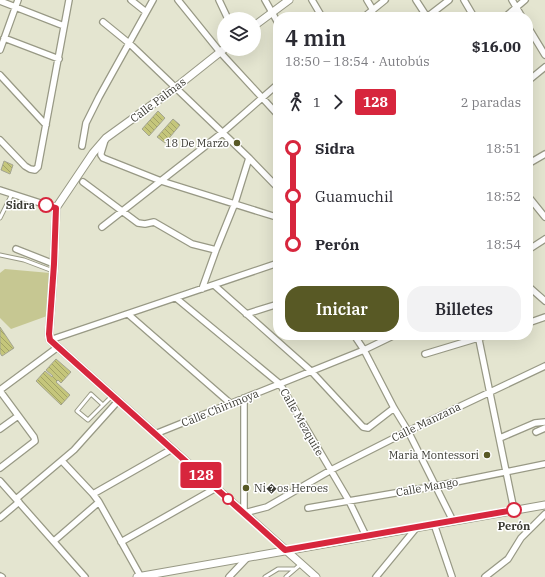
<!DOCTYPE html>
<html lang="es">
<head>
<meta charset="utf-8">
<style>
  :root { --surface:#fff; --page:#f2f2f3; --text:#2b2b33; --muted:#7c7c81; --accent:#585925 }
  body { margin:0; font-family:"IBM Plex Serif",serif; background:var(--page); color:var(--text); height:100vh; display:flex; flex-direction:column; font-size:15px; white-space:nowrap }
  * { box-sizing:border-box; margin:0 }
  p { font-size:13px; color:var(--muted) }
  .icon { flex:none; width:22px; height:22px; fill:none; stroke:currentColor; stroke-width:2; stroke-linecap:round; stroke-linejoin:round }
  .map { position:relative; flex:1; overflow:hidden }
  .drawer { position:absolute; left:273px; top:12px; width:260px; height:328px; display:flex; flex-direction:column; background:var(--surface); border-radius:16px; box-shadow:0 4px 16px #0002 }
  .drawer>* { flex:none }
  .badge { padding:0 8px; border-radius:3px; font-size:14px; line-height:26px }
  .buttons { position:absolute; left:217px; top:12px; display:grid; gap:8px }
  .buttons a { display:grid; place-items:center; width:44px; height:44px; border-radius:50%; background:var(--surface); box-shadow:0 4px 16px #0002; font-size:20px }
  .map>.badge { position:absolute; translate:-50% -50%; box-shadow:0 0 0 2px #fff }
  .legs { display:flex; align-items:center; gap:6px; height:44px; padding:0 12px; font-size:13px }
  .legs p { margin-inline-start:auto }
  .summary { display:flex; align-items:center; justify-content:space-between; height:68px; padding:0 12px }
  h1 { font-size:22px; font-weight:600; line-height:30px }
  .action { display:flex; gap:8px; margin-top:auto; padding:8px 12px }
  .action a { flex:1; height:46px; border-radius:16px; background:var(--accent); color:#fff; font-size:16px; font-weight:600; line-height:46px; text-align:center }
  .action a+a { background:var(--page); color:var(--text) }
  ul { padding:0 12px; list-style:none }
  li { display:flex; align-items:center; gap:14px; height:48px; font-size:15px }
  li i { display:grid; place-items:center; width:6px; height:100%; margin:0 5px; background:currentColor }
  li i::after { content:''; width:10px; height:10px; margin:-5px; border:3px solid; border-radius:50%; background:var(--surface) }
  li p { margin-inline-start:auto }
  li:first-child i { background:linear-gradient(#0000 50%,currentColor 0) }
  li:last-child i { background:linear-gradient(currentColor 50%,#0000 0) }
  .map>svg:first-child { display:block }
</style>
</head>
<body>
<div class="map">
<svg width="545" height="577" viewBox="0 0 545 577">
  <defs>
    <pattern id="building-back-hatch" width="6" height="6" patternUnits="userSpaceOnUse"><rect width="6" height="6" fill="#c5c67b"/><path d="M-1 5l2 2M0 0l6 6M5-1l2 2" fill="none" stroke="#a1a265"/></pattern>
  </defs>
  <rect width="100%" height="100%" fill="#e4e5d0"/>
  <!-- grass -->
  <path fill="#c6c792" d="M5 269 50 273 47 316 11 329 0 318V273Z"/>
  <!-- building -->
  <path fill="url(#building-back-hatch)" stroke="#a4a591" d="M158 111 165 118 149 136 142 129Z
    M173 119 180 125 165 143 157 137Z
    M4 161 13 165 10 174 1 170Z
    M0 327 14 348 2 356 0 353Z
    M56 359 71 372 61 383 58 380 56 382 70 395 61 405 36 381 45 371 52 377 53 376 46 370Z"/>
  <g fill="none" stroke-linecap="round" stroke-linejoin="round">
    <!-- service casing -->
    <g stroke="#989985" stroke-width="5">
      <path id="service" d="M0 218 12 194
        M0 255 24 260 53 271
        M103 405 91 394 77 411 88 420 112 396
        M265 577 278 569H295
        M286 577 301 564"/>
    </g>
    <!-- minor casing -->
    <g stroke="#989985" stroke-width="8">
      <path id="minor" d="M131 0 146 12
        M178 0 220 52 278 115
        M219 0 228 19
        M265 0 278 23
        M312 0 322 17
        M367 0 373 10
        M416 0 427 17
        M464 0 474 17
        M512 0 522 17
        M0 1 64 26
        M364 17 385 0
        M427 17 449 0
        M505 17 525 0
        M103 22 130 44 249 158 278 188
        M528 27 545 55
        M4 38 59 59
        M0 50 18 0
        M0 75 46 125
        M528 81 545 67
        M0 140 25 166 30 169 35 170 38 167 69 0
        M105 140 101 153V155L103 158 161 181 273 216
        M82 146 86 123 99 97 153 0
        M528 164 545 154
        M83 182 138 223 145 224 154 222 192 244 216 250
        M0 190 56 208
        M528 196 545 217
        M102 227 222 133 278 84
        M16 249 54 264
        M528 250 545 239
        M214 285 311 371 363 427 368 428 394 408
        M528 286 545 301
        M202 289 216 250 235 203 249 158
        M176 298 280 384 349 501 366 536
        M128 314 230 403
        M246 314 278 304
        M528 323 545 317
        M354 335 364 350 394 408 408 431 453 521
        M478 335 514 510
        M50 340 278 263
        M425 354 488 335
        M0 390 58 347
        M0 391 34 437 35 441 0 468
        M244 398V513L267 507 331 470 408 431 545 366
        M0 429 18 416
        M536 432 545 428
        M155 434 364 350 395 335
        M500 438 535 423 545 422
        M62 461 93 494 99 502 141 577
        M0 481 85 577
        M93 494 172 449
        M16 499 74 450 118 401
        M308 508 436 486 545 464
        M0 518 19 502
        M434 524 452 577
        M54 541 99 502
        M121 542 216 488
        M0 576 2 577
        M229 577 248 557
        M376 577 417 527
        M485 577 508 559 521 538 545 514"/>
    </g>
    <!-- tertiary casing -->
    <g stroke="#989985" stroke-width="9">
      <path id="tertiary" d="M254 26 289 0
        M224 49 175 88 106 138 93 153 56 208 54 264 49 334 50 340 316 577
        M137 577 545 505"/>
    </g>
    <!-- service -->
    <use href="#service" stroke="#fff" stroke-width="3"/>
    <!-- minor -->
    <use href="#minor" stroke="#fff" stroke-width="5.5"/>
    <!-- tertiary -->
    <use href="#tertiary" stroke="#fff" stroke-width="7"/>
  </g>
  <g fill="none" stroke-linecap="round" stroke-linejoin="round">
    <!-- line-1 casing -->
    <g stroke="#fff" stroke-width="9">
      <path id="line-1" d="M46 205 56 208 54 264 49 334 50 340 285 550 514 510"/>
    </g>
    <!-- line-1 -->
    <use href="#line-1" stroke="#d7263d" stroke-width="6"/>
  </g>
  <!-- markers -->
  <g fill="#585925" stroke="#fff" stroke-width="1.5">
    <circle cx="237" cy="143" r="4"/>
    <circle cx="487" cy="455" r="4"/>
    <circle cx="246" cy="488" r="4"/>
  </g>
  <g fill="#fff" stroke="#d7263d" stroke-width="2">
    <circle cx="46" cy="205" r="7"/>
    <circle cx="228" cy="499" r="5"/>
    <circle cx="514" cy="510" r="7"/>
  </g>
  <g text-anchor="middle" stroke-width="3" stroke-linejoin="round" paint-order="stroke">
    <!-- street labels -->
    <g font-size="11" fill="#3b3b33" stroke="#fff">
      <text transform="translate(158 100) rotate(-37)" y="4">Calle Palmas</text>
      <text transform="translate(220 408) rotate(-22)" y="4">Calle Chirimoya</text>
      <text transform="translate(302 422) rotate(60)" y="4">Calle Mezquite</text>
      <text transform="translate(426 422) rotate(-26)" y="4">Calle Manzana</text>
      <text transform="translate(427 487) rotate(-10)" y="4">Calle Mango</text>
    </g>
    <!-- poi labels -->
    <g font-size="11" fill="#3b3b33" stroke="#fff" text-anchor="end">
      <text x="229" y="147">18 De Marzo</text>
      <text x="479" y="459">Maria Montessori</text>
      <text x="254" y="492" text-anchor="start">Ni�os Heroes</text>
    </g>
    <!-- stop labels -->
    <g font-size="11" font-weight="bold" fill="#3b3b33" stroke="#fff" text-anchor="end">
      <text x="35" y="209">Sidra</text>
      <text x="514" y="530" text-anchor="middle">Perón</text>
    </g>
  </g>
</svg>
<div class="buttons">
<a><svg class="icon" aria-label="layers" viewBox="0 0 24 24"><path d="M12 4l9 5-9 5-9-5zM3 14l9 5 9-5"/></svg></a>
</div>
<b class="badge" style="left:201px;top:475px;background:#d7263d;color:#fff">128</b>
<section class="drawer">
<div class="summary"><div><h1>4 min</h1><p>18:50 – 18:54 · Autobús</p></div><b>$16.00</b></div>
<div class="legs"><svg class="icon" aria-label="walk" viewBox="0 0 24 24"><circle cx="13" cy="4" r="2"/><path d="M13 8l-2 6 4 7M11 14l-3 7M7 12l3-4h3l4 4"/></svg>1<svg class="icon" aria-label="forward" viewBox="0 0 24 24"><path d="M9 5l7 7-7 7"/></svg><b class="badge" style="background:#d7263d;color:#fff">128</b><p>2 paradas</p></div>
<ul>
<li><i style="color:#d7263d"></i><b>Sidra</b><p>18:51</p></li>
<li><i style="color:#d7263d"></i><span>Guamuchil</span><p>18:52</p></li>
<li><i style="color:#d7263d"></i><b>Perón</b><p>18:54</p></li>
</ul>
<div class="action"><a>Iniciar</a><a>Billetes</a></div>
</section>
</div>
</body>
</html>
